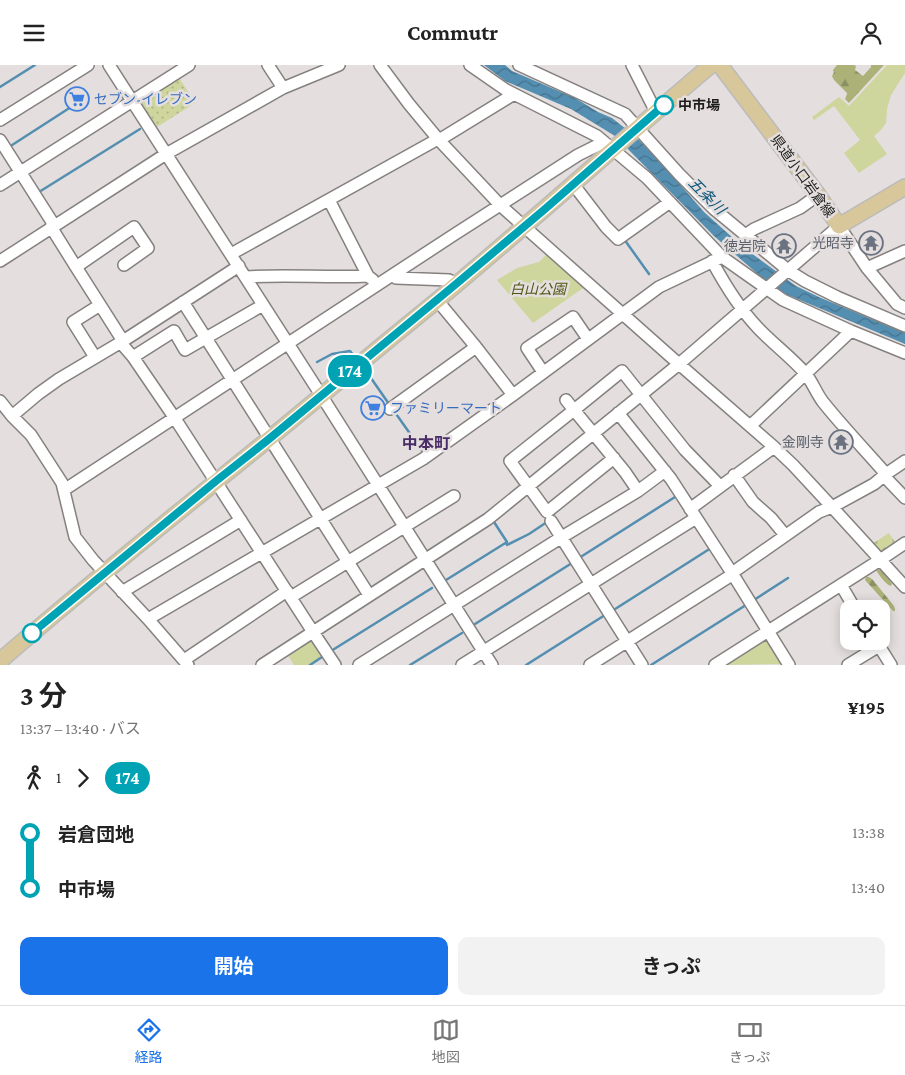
<!DOCTYPE html>
<html lang="ja">
<head>
<meta charset="utf-8">
<style>
  :root { --surface:#fff; --page:#f2f2f2; --text:#222; --muted:#767676; --line:#e0e0e0; --accent:#1a73e8 }
  body { margin:0; font-family:"Crimson Pro","Noto Sans JP",serif; background:var(--page); color:var(--text); height:100vh; display:flex; flex-direction:column; font-size:19px; white-space:nowrap }
  * { box-sizing:border-box; margin:0 }
  p { font-size:16px; color:var(--muted) }
  .icon { flex:none; width:28px; height:28px; fill:none; stroke:currentColor; stroke-width:2; stroke-linecap:round; stroke-linejoin:round }
  .map { position:relative; height:600px; overflow:hidden }
  .side { display:flex; flex-direction:column; background:var(--surface); flex:1 }
  .side>* { flex:none }
  .badge { padding:0 10px; border-radius:16px; font-size:18px; line-height:32px }
  .controls { position:absolute; left:840px; top:535px; display:grid; gap:10px }
  .controls a { display:grid; place-items:center; width:50px; height:50px; border-radius:10px; background:var(--surface); box-shadow:0 2px 12px #0003; font-size:25px }
  .map>.badge { position:absolute; translate:-50% -50%; box-shadow:0 0 0 2px #fff }
  .legs { display:flex; align-items:center; gap:8px; height:55px; padding:0 20px; font-size:16px }
  .legs p { margin-inline-start:auto }
  .summary { display:flex; align-items:center; justify-content:space-between; height:85px; padding:0 20px }
  h1 { font-size:28px; font-weight:700; line-height:38px }
  .cta { display:flex; gap:10px; margin-top:auto; padding:10px 20px }
  .cta a { flex:1; height:58px; border-radius:10px; background:var(--accent); color:#fff; font-size:20px; font-weight:700; line-height:58px; text-align:center }
  .cta a+a { background:var(--page); color:var(--text) }
  ul { padding:0 20px; list-style:none }
  li { display:flex; align-items:center; gap:18px; height:55px; font-size:19px }
  li i { display:grid; place-items:center; width:8px; height:100%; margin:0 6px; background:currentColor }
  li i::after { content:''; width:12px; height:12px; margin:-6px; border:4px solid; border-radius:50%; background:var(--surface) }
  li p { margin-inline-start:auto }
  li:first-child i { background:linear-gradient(#0000 50%,currentColor 0) }
  li:last-child i { background:linear-gradient(currentColor 50%,#0000 0) }
  header { display:flex; justify-content:space-between; align-items:center; height:65px; padding:0 20px; background:var(--surface); font-size:22px; font-weight:700 }
  .menu { display:flex; justify-content:space-around; align-items:center; height:70px; border-top:1px solid var(--line); background:var(--surface); font-size:14px; color:var(--muted) }
  .menu a { display:grid; justify-items:center; gap:2px }
  .menu .selected { color:var(--accent) }
  .map>svg:first-child { display:block }
</style>
</head>
<body>
<header><svg class="icon" aria-label="menu" viewBox="0 0 24 24"><path d="M4 6h16M4 12h16M4 18h16"/></svg>Commutr<svg class="icon" aria-label="person" viewBox="0 0 24 24"><circle cx="12" cy="8" r="4"/><path d="M4 21q1-7 8-7t8 7"/></svg></header>
<div class="map">
<svg width="905" height="600" viewBox="0 0 905 600">
  <defs>
    <pattern id="grass-dots" width="8" height="8" patternUnits="userSpaceOnUse" patternTransform="scale(1.25)"><rect width="8" height="8" fill="#ced59d"/><path d="M2 2h.1M6 6h.1" fill="none" stroke="#b0b687" stroke-width="1.8" stroke-linecap="round"/></pattern>
    <pattern id="forest-firs" width="22" height="20" patternUnits="userSpaceOnUse" patternTransform="scale(1.25)"><rect width="22" height="20" fill="#acb277"/><path d="M5 1l3.5 6h-7zM16 11l3.5 6h-7z" fill="#8b9061"/></pattern>
    <pattern id="cemetery-stones" width="16" height="16" patternUnits="userSpaceOnUse" patternTransform="scale(1.25)"><rect width="16" height="16" fill="#ced59d"/><path d="M2 7V4a2 2 0 0 1 4 0v3zM10 15v-3a2 2 0 0 1 4 0v3z" fill="#b0b687"/></pattern>
    <pattern id="water-waves" width="16" height="10" patternUnits="userSpaceOnUse" patternTransform="scale(1.25)"><rect width="16" height="10" fill="#548eb0"/><path d="M0 5q4-4 8 0t8 0" fill="none" stroke="#45738e"/></pattern>
  </defs>
  <rect width="100%" height="100%" fill="#e4dfde"/>
  <!-- grass -->
  <path fill="url(#grass-dots)" d="M178 11 195 38 157 62 141 38 142 33Z"/>
  <!-- forest -->
  <path fill="url(#forest-firs)" d="M837 0H854L856 1 855 5 863 11 871 2V0H884L849 38 845 34 847 29V28L834 15 832 11 834 7 833 5Z
    M881 504 891 517 892 519 891 521C886 520 879 510 876 505Z
    M866 512H869L873 515 894 541 895 544V546H893L865 515Z"/>
  <!-- cemetery -->
  <path fill="url(#cemetery-stones)" d="M889 468 897 480 881 488 872 479Z"/>
  <!-- green -->
  <path fill="#ced59d" d="M887 0H905V8L891 30 887 44 886 58 880 66 874 71 887 89 859 108 844 88 860 75 834 41 814 55 812 52 839 32 849 41Z
    M548 188 586 221 533 258 497 215 517 203 539 197Z
    M311 574 316 576 325 590 309 600H294L287 589Z
    M764 574 768 575 783 599 723 600Z"/>
  <!-- water -->
  <path fill="url(#water-waves)" d="M484 0H505L512 6 575 33 598 47 612 53 626 64 637 73 665 102 704 147 743 182 796 221 821 233 905 268V279L788 230 767 217 714 171 615 71 571 44 505 16Z"/>
  <g fill="none" stroke-linecap="round" stroke-linejoin="round">
    <!-- stream -->
    <path stroke="#548eb0" stroke-width="2.5" d="M0 22 35 0
      M9 82 71 42
      M39 127 140 64
      M624 174 649 209
      M317 297 332 289 350 286 355 292
      M364 303 389 339
      M394 346 423 387
      M506 478 507 480 529 469 547 457
      M579 493 675 432
      M446 515 507 477 494 457
      M754 535 788 513
      M612 546 711 483
      M475 559 572 498
      M331 586 432 523
      M310 600 325 590
      M410 600 462 568
      M526 600 605 550
      M651 600 746 540"/>
    <!-- minor casing -->
    <g stroke="#85817f" stroke-width="14">
      <path id="minor" d="M109 0 321 330 492 600
        M268 0 283 23
        M380 0 409 39 438 74 501 141 679 299 774 382 793 400 832 442 905 522
        M470 0 506 25 597 71 647 113 722 192 783 235 851 266 905 288
        M519 0 625 49 679 109 714 144 789 206 805 216 837 232 905 261
        M632 0 656 47
        M0 55 88 0
        M0 75 54 160
        M439 75 514 29
        M573 119 606 162 618 174 670 137
        M0 120 189 0
        M329 135 368 211 373 215
        M51 162 76 202
        M745 170 754 164 800 143 818 130
        M231 189 438 74
        M0 196 166 89 283 23 339 0
        M712 196C725 220 739 243 758 263 772 278 790 291 805 308 812 316 816 328 823 337 843 362 865 385 886 409
        M867 203 905 186
        M393 210 396 213 449 215 456 219
        M246 212C287 209 327 213 368 211
        M437 235 476 282 513 330
        M183 237 369 530
        M123 276 76 202 134 162 148 183 124 200
        M120 277 133 292 174 352 313 567 262 600
        M95 292 73 257 100 240
        M133 292 174 266 185 285 263 240
        M543 307 527 283 573 252 588 274
        M566 335 574 345 510 396 547 447 614 393
        M0 336 12 351 31 370 62 418 75 472 93 495 148 554 188 600
        M390 344 476 282
        M618 348 671 414 732 508 789 600
        M12 351 38 329 59 314 123 276 239 201
        M750 361 851 266
        M734 410 753 437 771 453 785 470
        M884 411 905 433
        M64 425 452 171 578 90 604 77
        M638 426 625 407 574 345 622 306 685 385 720 421
        M690 444 774 382
        M551 456 642 600
        M841 520 855 544
        M122 527 241 455
        M291 532 454 431
        M148 554 423 394 513 330 659 222 722 192
        M876 576 891 600
        M184 595 287 526
        M335 600 313 567 488 454 679 299 839 161 867 203 897 239 905 243
        M359 600 562 472 638 426 665 406
        M462 600 696 453
        M590 600 727 513 732 508 819 447 832 442 874 419 886 409 905 396
        M715 600 880 495 905 478
        M848 600 879 581"/>
    </g>
    <!-- major casing -->
    <g stroke="#bcbbbb" stroke-width="18">
      <path id="major" d="M720 0 818 130 839 161 905 122
        M0 596C88 519 179 447 270 373 326 327 382 280 439 234 531 157 620 77 711 0"/>
    </g>
    <!-- minor -->
    <use href="#minor" stroke="#fff" stroke-width="11"/>
    <!-- major -->
    <use href="#major" stroke="#d7c79a" stroke-width="15"/>
  </g>
  <g fill="none" stroke-linecap="round" stroke-linejoin="round">
    <!-- line-1 casing -->
    <g stroke="#fff" stroke-width="11">
      <path id="line-1" d="M32 568 216 416 269 374 456 219 545 144 664 40"/>
    </g>
    <!-- line-1 -->
    <use href="#line-1" stroke="#00a3b4" stroke-width="8"/>
  </g>
  <!-- icons -->
  <defs>
    <g id="supermarket-ring" transform="scale(1.25)"><circle r="9.5" fill="#e4dfde" stroke="#3f7fe0" stroke-width="1.5"/><path d="M-6-5.5h2.5l.6 2H6L4.5 2H-2.5L-4.4-4H-6ZM-1.5 3.2a1.3 1.3 0 1 0 .1 0ZM3 3.2a1.3 1.3 0 1 0 .1 0Z" fill="#3f7fe0"/></g>
    <g id="temple-ring" transform="scale(1.25)"><circle r="9.5" fill="#e4dfde" stroke="#6b7280" stroke-width="1.5"/><path d="M0-6L5-2H3V0L6.5 2.5H4V6H1.5V3h-3V6H-4V2.5H-6.5L-3 0V-2H-5Z" fill="#6b7280"/></g>
  </defs>
  <g fill-rule="evenodd">
    <use href="#supermarket-ring" x="77" y="34"/>
    <use href="#temple-ring" x="871" y="178"/>
    <use href="#temple-ring" x="784" y="181"/>
    <use href="#supermarket-ring" x="373" y="343"/>
    <use href="#temple-ring" x="841" y="377"/>
  </g>
  <!-- markers -->
  <g fill="#fff" stroke="#00a3b4" stroke-width="2.5">
    <circle cx="664" cy="40" r="9"/>
    <circle cx="32" cy="568" r="9"/>
  </g>
  <g text-anchor="middle" stroke-width="5" stroke-linejoin="round" paint-order="stroke">
    <!-- shop labels -->
    <g font-size="14" fill="#366cbe" stroke="#e4dfde" text-anchor="start">
      <text x="94" y="39">セブン-イレブン</text>
      <text x="390" y="348">ファミリーマート</text>
    </g>
    <!-- stop labels -->
    <g font-size="14" font-weight="bold" fill="#1e1d1c" stroke="#e4dfde" text-anchor="start">
      <text x="678" y="45">中市場</text>
    </g>
    <!-- street labels -->
    <g font-size="14" fill="#1e1d1c" stroke="#e4dfde">
      <text transform="translate(803 111) rotate(54)" y="5">県道小口岩倉線</text>
    </g>
    <!-- worship labels -->
    <g font-size="14" fill="#5b616d" stroke="#e4dfde" text-anchor="end">
      <text x="854" y="183">光昭寺</text>
      <text x="766" y="186">徳岩院</text>
      <text x="824" y="382">金剛寺</text>
    </g>
    <!-- park labels -->
    <g font-size="14" font-style="italic" fill="#505510" stroke="#e4dfde">
      <text x="538" y="229">白山公園</text>
    </g>
    <!-- water labels -->
    <g font-size="15" font-style="italic" fill="#0b5579" stroke="#e4dfde">
      <text transform="translate(707 131) rotate(45)" y="5">五条川</text>
    </g>
    <!-- quarter labels -->
    <g font-size="16" font-weight="bold" fill="#492d67" stroke="#e4dfde">
      <text x="426" y="384">中本町</text>
    </g>
  </g>
</svg>
<div class="controls">
<a><svg class="icon" aria-label="locate" viewBox="0 0 24 24"><circle cx="12" cy="12" r="6"/><path d="M12 2v4M12 18v4M2 12h4M18 12h4"/></svg></a>
</div>
<b class="badge" style="left:350px;top:306px;background:#00a3b4;color:#fff">174</b>
</div>
<section class="side">
<div class="summary"><div><h1>3 分</h1><p>13:37 – 13:40 · バス</p></div><b>¥195</b></div>
<div class="legs"><svg class="icon" aria-label="walk" viewBox="0 0 24 24"><circle cx="13" cy="4" r="2"/><path d="M13 8l-2 6 4 7M11 14l-3 7M7 12l3-4h3l4 4"/></svg>1<svg class="icon" aria-label="forward" viewBox="0 0 24 24"><path d="M9 5l7 7-7 7"/></svg><b class="badge" style="background:#00a3b4;color:#fff">174</b></div>
<ul>
<li><i style="color:#00a3b4"></i><b>岩倉団地</b><p>13:38</p></li>
<li><i style="color:#00a3b4"></i><b>中市場</b><p>13:40</p></li>
</ul>
<div class="cta"><a>開始</a><a>きっぷ</a></div>
</section>
<nav class="menu">
<a class="selected"><svg class="icon" aria-label="directions" viewBox="0 0 24 24"><path d="M12 3l9 9-9 9-9-9zM9 14v-3h6M13 9l2 2-2 2"/></svg>経路</a>
<a><svg class="icon" aria-label="map" viewBox="0 0 24 24"><path d="M3 6l6-2 6 2 6-2v14l-6 2-6-2-6 2zM9 4v14M15 6v14"/></svg>地図</a>
<a><svg class="icon" aria-label="tickets" viewBox="0 0 24 24"><path d="M3 7h18v10H3zM15 7v10"/></svg>きっぷ</a>
</nav>
</body>
</html>
